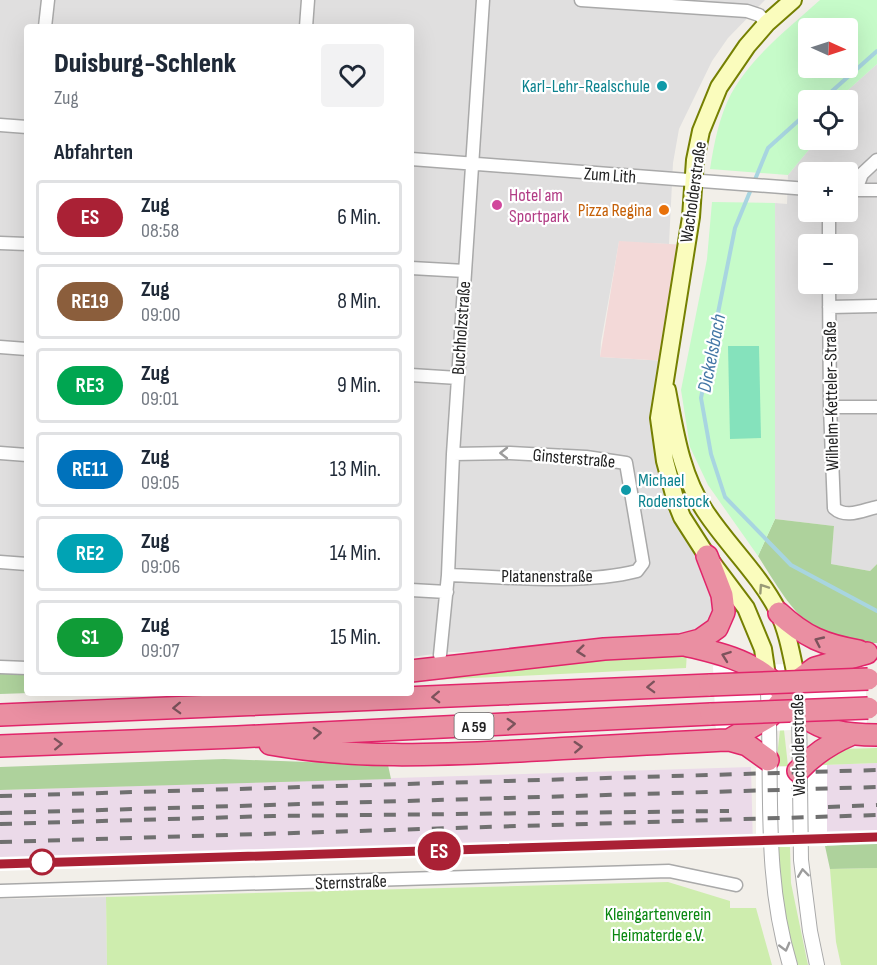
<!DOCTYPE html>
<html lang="de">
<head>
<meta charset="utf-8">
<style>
  :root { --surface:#fff; --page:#f2f2f3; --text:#1f2937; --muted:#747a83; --line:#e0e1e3 }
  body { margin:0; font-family:"Sofia Sans Condensed",sans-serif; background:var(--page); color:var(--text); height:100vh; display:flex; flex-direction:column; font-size:22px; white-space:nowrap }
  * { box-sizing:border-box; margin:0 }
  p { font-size:20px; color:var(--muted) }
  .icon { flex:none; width:33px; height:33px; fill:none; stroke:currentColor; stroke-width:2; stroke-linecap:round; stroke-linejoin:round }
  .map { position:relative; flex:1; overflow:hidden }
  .sheet { position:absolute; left:24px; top:24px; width:390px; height:672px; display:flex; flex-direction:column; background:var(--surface); border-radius:6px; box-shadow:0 6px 24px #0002 }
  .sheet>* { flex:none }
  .badge { padding:0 12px; border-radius:20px; font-size:21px; line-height:39px }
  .needle { width:39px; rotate:93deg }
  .tools { position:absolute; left:798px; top:18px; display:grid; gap:12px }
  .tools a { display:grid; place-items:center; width:60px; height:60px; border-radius:6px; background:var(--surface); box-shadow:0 6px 24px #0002; font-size:30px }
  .map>.badge { position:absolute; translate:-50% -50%; box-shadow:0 0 0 3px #fff }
  h2 { padding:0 30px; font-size:22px; line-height:54px }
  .round { display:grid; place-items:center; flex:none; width:63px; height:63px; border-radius:6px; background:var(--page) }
  .head { display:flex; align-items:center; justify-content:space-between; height:102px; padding:0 30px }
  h1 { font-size:28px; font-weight:800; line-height:45px }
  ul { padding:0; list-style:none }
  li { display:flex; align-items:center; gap:18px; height:75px; margin:0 12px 9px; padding:0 18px; border:3px solid var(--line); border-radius:6px }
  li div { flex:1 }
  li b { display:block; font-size:22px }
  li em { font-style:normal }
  li .badge { min-width:66px; font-weight:700; text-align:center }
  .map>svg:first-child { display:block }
</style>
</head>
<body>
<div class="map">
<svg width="877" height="965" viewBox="0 0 877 965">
  <rect width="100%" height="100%" fill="#f2efe9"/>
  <!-- residential -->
  <path fill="#e0dfdf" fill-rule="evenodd" d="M0 0H765L728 38 712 61 679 129 673 163 669 244 619 242 601 342 600 357 666 361 663 455 724 599 708 637 577 642 479 652H449L411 657V27H27V663L0 662Z
    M877 64V564L870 571 831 564 834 526 775 519V203L787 204 788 175 817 140H848V100H837ZM808 172H848V212H808ZM808 244H848V284H808Z
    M106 897 107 965H0V899Z"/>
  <!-- commercial -->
  <path fill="#f3d9d8" d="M619 241 686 245 667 361 600 357Z"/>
  <!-- industrial -->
  <path fill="#ebdae9" d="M877 763V843L825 846 823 765Z
    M751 767 753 848 0 869V790Z"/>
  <!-- grass -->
  <path fill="#ceedae" d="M687 652 686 668 411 681 515 664Z
    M780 730H784L788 766H776Z
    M877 748V763L823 765 824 761 841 749Z
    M776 847H790L791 883 808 965H798C785 927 780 887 776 847Z
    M877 868V965H841L836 942 830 869Z
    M668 882 730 901V908H756L772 965H107L106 897Z"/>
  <!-- forest -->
  <path fill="#aed29c" d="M775 519 834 526 831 564 870 571 877 564V643C809 645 791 608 758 556Z
    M0 673 27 675V693H30L0 694Z
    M224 759 388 765 391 779 0 790V767Z
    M877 843V868L830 869 825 846Z"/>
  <!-- park -->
  <path fill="#c6fbc9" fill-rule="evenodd" d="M820 0H877V64L837 100H808V140H817L788 175 710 169C714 144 719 117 731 94 752 56 789 28 820 0ZM808 28H848V68H808Z
    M712 202 775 203V519L758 556 708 485 690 447 681 390 707 259Z"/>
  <!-- pitch -->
  <path fill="#85e2bc" d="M728 346H759L761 438 730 439Z"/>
  <!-- pier -->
  <path fill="#fff" d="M865 662 867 727 716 733 713 666Z
    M827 765V846L756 847V768Z"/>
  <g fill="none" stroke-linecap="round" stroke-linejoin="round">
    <!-- stream -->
    <path stroke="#a8d5e0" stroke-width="4" d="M822 100 877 51
      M808 112 768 148 735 228 701 398 711 454 725 497 791 565 877 611"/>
    <!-- minor casing -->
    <g stroke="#a9a9a9" stroke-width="15">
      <path id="minor" d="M581 0 747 11 759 15 767 23
        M45 27 48 0
        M306 27 308 0
        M0 125 27 127
        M411 159 808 189
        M849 190H877
        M856 190 862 174 877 160
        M829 212V244
        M0 243 27 244
        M411 268 465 271
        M829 284 830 407 834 508C846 519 863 510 877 507
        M829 307 877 306
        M0 347 27 349
        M411 375 458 378
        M830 407H877
        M0 453 27 455
        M0 562 27 564
        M448 575C504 577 583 585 637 571L643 563 626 463 586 457 510 453 453 454
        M411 590 447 592
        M440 655 448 575 453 454 483 0
        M0 667 27 668
        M0 891 669 871 736 885"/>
    </g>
    <!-- tertiary casing -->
    <g stroke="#a9a9a9" stroke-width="16">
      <path id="tertiary" d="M767 676C774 773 761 870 790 965
        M799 707 801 860 810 931 817 965"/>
    </g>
    <!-- secondary casing -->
    <g stroke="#758002" stroke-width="20">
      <path id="secondary" d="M667 390C675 432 681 475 705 511 728 546 759 574 778 611 788 632 792 658 797 681
        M767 676 763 649 746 608 707 556 682 517 676 502 665 461 659 418 691 217 695 160 701 131 719 87 747 46 767 23 793 0"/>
    </g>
    <!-- motorway casing -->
    <g stroke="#e1256a" stroke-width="24">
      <path id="motorway" d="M779 613C805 637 824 645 859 651
        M685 645C713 652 744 658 767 677 780 686 788 700 799 711 818 732 850 735 877 735
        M411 671 604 649 681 645 700 640 717 628 724 612 722 595 707 556
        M0 715 710 685
        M729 740 770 716 797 681 815 668 867 653
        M270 744C353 759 436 755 520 751 590 747 659 743 729 740L747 745 768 760
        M0 746 237 737 711 714
        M798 771C814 754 829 744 850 735"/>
    </g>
    <!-- minor -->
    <use href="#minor" stroke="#fff" stroke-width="12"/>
    <!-- tertiary -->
    <use href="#tertiary" stroke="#fff" stroke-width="14"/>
    <!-- secondary -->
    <use href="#secondary" stroke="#fafcbd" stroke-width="16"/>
    <!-- motorway -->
    <use href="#motorway" stroke="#ea8fa2" stroke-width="21"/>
    <!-- rail -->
    <path stroke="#707070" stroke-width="4" stroke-dasharray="12 12" stroke-linecap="butt" d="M0 796 877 770
      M828 807 877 805
      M0 813 877 787
      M0 824 273 816 729 811
      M0 842 877 815
      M0 864 877 837"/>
    <!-- motorway-bridge casing -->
    <g stroke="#e1256a" stroke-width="24" stroke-linecap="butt">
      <path id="motorway-bridge" d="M710 685 868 679
        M711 714 868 708"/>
    </g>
    <!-- motorway-bridge -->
    <use href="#motorway-bridge" stroke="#ea8fa2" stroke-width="21"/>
  </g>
  <!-- one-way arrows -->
  <defs><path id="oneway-chevron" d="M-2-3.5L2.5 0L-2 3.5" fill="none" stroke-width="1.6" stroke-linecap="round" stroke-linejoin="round" transform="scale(1.5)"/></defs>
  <g stroke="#9c9c9c">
    <use href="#oneway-chevron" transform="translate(504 453) rotate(180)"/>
    <use href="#oneway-chevron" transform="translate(803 873) rotate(-97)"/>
    <use href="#oneway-chevron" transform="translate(785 947) rotate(75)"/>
  </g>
  <use stroke="#999a77" href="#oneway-chevron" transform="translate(763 588) rotate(-124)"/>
  <g stroke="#7c535c">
    <use href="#oneway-chevron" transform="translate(819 641) rotate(-155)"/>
    <use href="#oneway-chevron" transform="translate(581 651) rotate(174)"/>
    <use href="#oneway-chevron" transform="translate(726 656) rotate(-160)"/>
    <use href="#oneway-chevron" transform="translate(651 687) rotate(178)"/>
    <use href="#oneway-chevron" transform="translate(436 697) rotate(178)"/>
    <use href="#oneway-chevron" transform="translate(177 708) rotate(178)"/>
    <use href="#oneway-chevron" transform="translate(511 724) rotate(-3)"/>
    <use href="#oneway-chevron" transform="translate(317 733) rotate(-3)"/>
    <use href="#oneway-chevron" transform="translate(58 744) rotate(-2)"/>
    <use href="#oneway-chevron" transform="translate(578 747) rotate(-3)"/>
  </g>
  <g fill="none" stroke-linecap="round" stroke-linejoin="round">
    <!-- line casing -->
    <g stroke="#fff" stroke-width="14">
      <path id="line" d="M0 864 877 837"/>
    </g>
    <!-- line -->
    <use href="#line" stroke="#aa2135" stroke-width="9"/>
  </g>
  <!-- markers -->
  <g fill="#0f9aa8" stroke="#fff" stroke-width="2">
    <circle cx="662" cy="86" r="6"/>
    <circle cx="626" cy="490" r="6"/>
  </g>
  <circle fill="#d1479c" stroke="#fff" stroke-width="2" cx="497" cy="205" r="6"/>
  <circle fill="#e8710a" stroke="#fff" stroke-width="2" cx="664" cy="210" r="6"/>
  <circle fill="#fff" stroke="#aa2135" stroke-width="3" cx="42" cy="862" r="12"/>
  <g text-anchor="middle" stroke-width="4.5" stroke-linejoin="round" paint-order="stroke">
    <!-- shield labels -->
    <rect fill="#fff" stroke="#646464" stroke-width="1.5" x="454.5" y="713" width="39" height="26" rx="4.5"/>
    <g font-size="16" font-weight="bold" fill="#222">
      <text x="474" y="732">A 59</text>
    </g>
    <!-- culture labels -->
    <g font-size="18" fill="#0d838f" stroke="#fff" text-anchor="end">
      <text x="650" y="92">Karl-Lehr-Realschule</text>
      <text x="638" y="486" text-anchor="start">Michael<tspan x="638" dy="21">Rodenstock</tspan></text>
    </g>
    <!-- street labels -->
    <g font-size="18" fill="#222" stroke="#fff">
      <text transform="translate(610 175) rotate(4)" y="6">Zum Lith</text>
      <text transform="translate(693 192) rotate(-82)" y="6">Wacholderstraße</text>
      <text transform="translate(461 328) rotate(-86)" y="6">Buchholzstraße</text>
      <text transform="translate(831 396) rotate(-91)" y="6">Wilhelm-Ketteler-Straße</text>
      <text transform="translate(574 458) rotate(5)" y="6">Ginsterstraße</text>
      <text x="547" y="582">Platanenstraße</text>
      <text transform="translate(798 745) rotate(-91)" y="6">Wacholderstraße</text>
      <text transform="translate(351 882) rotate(-2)" y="6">Sternstraße</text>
    </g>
    <!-- hotel labels -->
    <g font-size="18" fill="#b23c85" stroke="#fff" text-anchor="start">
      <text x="509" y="201">Hotel am<tspan x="509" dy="21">Sportpark</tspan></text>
    </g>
    <!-- food labels -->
    <g font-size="18" fill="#c56008" stroke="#fff" text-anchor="end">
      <text x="652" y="216">Pizza Regina</text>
    </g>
    <!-- park labels -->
    <g font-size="18" fill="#098710" stroke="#fff">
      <text x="658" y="920">Kleingartenverein<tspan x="658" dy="21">Heimaterde e.V.</tspan></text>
    </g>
    <!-- water labels -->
    <g font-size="20" font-style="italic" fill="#4477a6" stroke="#fff">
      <text transform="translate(711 353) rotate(-79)" y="7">Dickelsbach</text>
    </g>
  </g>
</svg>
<div class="tools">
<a><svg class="needle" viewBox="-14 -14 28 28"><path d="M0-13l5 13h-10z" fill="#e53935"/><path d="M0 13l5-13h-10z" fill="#747a83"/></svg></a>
<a><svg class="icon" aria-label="locate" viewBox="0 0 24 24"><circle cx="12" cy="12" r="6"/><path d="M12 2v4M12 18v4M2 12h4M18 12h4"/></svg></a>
<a>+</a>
<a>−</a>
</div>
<b class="badge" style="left:439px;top:851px;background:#aa2135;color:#fff">ES</b>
<section class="sheet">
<div class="head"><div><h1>Duisburg-Schlenk</h1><p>Zug</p></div><a class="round"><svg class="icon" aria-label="heart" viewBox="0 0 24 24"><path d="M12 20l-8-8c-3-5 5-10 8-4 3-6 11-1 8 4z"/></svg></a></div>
<h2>Abfahrten</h2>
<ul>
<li><span class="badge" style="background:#aa2135;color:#fff">ES</span><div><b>Zug</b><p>08:58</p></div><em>6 Min.</em></li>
<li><span class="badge" style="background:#8b5e3c;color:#fff">RE19</span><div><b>Zug</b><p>09:00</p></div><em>8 Min.</em></li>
<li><span class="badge" style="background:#00a651;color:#fff">RE3</span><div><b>Zug</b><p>09:01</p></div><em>9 Min.</em></li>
<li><span class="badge" style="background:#0072bc;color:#fff">RE11</span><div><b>Zug</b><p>09:05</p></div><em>13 Min.</em></li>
<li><span class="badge" style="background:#00a3b4;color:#fff">RE2</span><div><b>Zug</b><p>09:06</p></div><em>14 Min.</em></li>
<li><span class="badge" style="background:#109c37;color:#fff">S1</span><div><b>Zug</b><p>09:07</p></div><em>15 Min.</em></li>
</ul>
</section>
</div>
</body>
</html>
